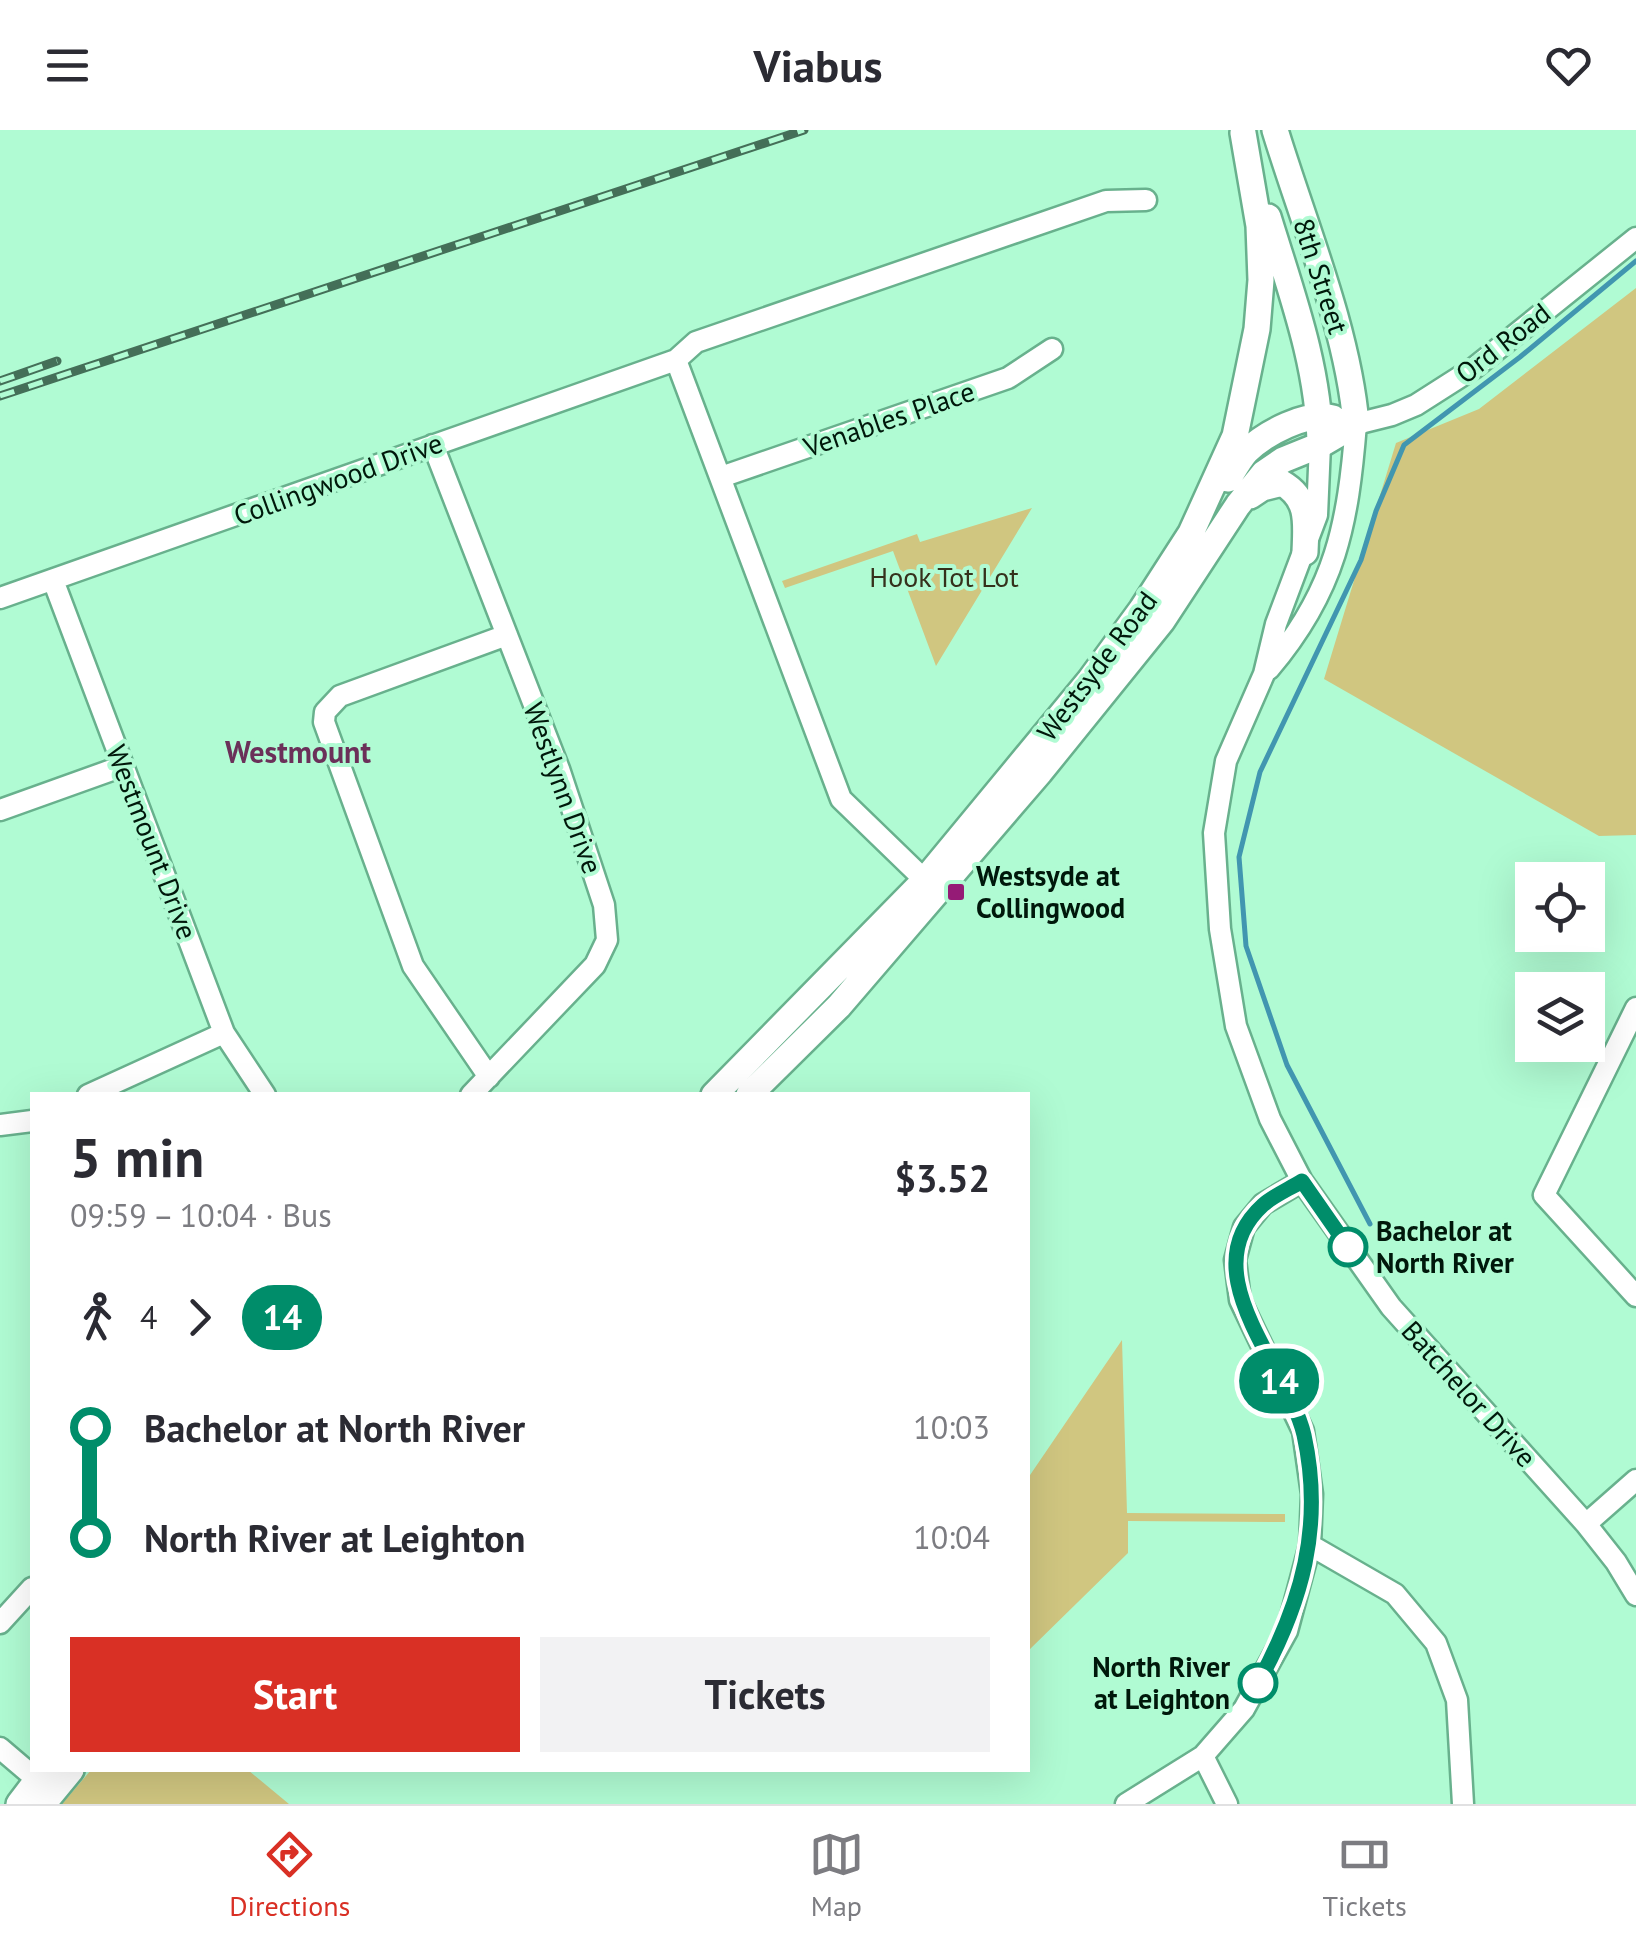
<!DOCTYPE html>
<html lang="en">
<head>
<meta charset="utf-8">
<style>
  :root { --surface:#fff; --page:#f2f2f3; --text:#2b2b33; --muted:#7c7c81; --line:#e1e1e2; --accent:#d93025 }
  body { margin:0; font-family:"PT Sans",sans-serif; background:var(--page); color:var(--text); height:100vh; display:flex; flex-direction:column; font-size:38px; white-space:nowrap }
  * { box-sizing:border-box; margin:0 }
  p { font-size:32px; color:var(--muted) }
  .icon { flex:none; width:55px; height:55px; fill:none; stroke:currentColor; stroke-width:2; stroke-linecap:round; stroke-linejoin:round }
  .map { position:relative; flex:1; overflow:hidden }
  .sheet { position:absolute; left:30px; top:962px; width:1000px; height:680px; display:flex; flex-direction:column; background:var(--surface); border-radius:0px; box-shadow:0 10px 40px #0002 }
  .sheet>* { flex:none }
  .badge { padding:0 20px; border-radius:32px; font-size:35px; line-height:65px }
  .buttons { position:absolute; left:1515px; top:732px; display:grid; gap:20px }
  .buttons a { display:grid; place-items:center; width:90px; height:90px; border-radius:0px; background:var(--surface); box-shadow:0 10px 40px #0002; font-size:50px }
  .map>.badge { position:absolute; translate:-50% -50%; box-shadow:0 0 0 5px #fff }
  .legs { display:flex; align-items:center; gap:15px; height:110px; padding:0 40px; font-size:32px }
  .legs p { margin-inline-start:auto }
  .headline { display:flex; align-items:center; justify-content:space-between; height:170px; padding:0 40px }
  h1 { font-size:55px; font-weight:700; line-height:75px }
  .button { display:flex; gap:20px; margin-top:auto; padding:20px 40px }
  .button a { flex:1; height:115px; border-radius:0px; background:var(--accent); color:#fff; font-size:40px; font-weight:700; line-height:115px; text-align:center }
  .button a+a { background:var(--page); color:var(--text) }
  ul { padding:0 40px; list-style:none }
  li { display:flex; align-items:center; gap:35px; height:110px; font-size:38px }
  li i { display:grid; place-items:center; width:15px; height:100%; margin:0 12px; background:currentColor }
  li i::after { content:''; width:25px; height:25px; margin:-12px; border:8px solid; border-radius:50%; background:var(--surface) }
  li p { margin-inline-start:auto }
  li:first-child i { background:linear-gradient(#0000 50%,currentColor 0) }
  li:last-child i { background:linear-gradient(currentColor 50%,#0000 0) }
  header { display:flex; justify-content:space-between; align-items:center; height:130px; padding:0 40px; background:var(--surface); font-size:45px; font-weight:700 }
  .dock { display:flex; justify-content:space-around; align-items:center; height:140px; border-top:2px solid var(--line); background:var(--surface); font-size:28px; color:var(--muted) }
  .dock a { display:grid; justify-items:center; gap:5px }
  .dock .selected { color:var(--accent) }
  .map>svg:first-child { display:block }
</style>
</head>
<body>
<header><svg class="icon" aria-label="menu" viewBox="0 0 24 24"><path d="M4 6h16M4 12h16M4 18h16"/></svg>Viabus<svg class="icon" aria-label="heart" viewBox="0 0 24 24"><path d="M12 20l-8-8c-3-5 5-10 8-4 3-6 11-1 8 4z"/></svg></header>
<div class="map">
<svg width="1636" height="1674" viewBox="0 0 1636 1674">
  <rect width="100%" height="100%" fill="#b0fbd3"/>
  <!-- green -->
  <path fill="#d0c680" d="M1636 158V705L1599 706 1324 549 1396 313 1479 279Z
    M1032 378 936 536 893 421 785 458 782 451 917 404 920 412Z
    M1122 1210 1127 1383 1285 1384V1392L1128 1391V1423L1028 1521V1348Z
    M91 1640H248L289 1674H62Z"/>
  <g fill="none" stroke-linecap="round" stroke-linejoin="round">
    <!-- stream -->
    <path stroke="#4196b0" stroke-width="5" d="M1370 1094 1287 935 1246 816 1239 727 1260 642 1361 430 1376 381 1404 315 1520 227 1636 131"/>
    <!-- minor casing -->
    <g stroke="#68b18d" stroke-width="25">
      <path id="minor" d="M676 230 696 212 1106 71 1146 70
        M433 315 559 639 604 775 607 810 595 835 471 965
        M1320 315 1317 385 1276 494 1264 544 1226 631 1214 703 1220 799 1236 896 1270 989 1302 1051 1391 1177 1586 1394 1616 1432 1636 1465
        M721 347 1008 248 1052 219
        M53 450 224 903 265 965
        M0 468 676 230 841 669 936 761
        M1269 539C1336 460 1348 394 1356 294L1392 285 1416 275 1474 238 1636 108
        M0 680 123 636
        M1636 878 1544 1065 1636 1166
        M489 947 413 836 324 592 325 582 340 566 507 505
        M88 965 224 903
        M0 995 32 991
        M1586 1394 1636 1350
        M1310 1415 1395 1464 1436 1513 1457 1570 1463 1674
        M0 1493 32 1458
        M0 1618 48 1659
        M1203 1626 1227 1674
        M1126 1674 1203 1626 1244 1579 1287 1501 1310 1415 1312 1364 1303 1301 1240 1170 1235 1130 1244 1097 1263 1074 1302 1051"/>
    </g>
    <!-- major casing -->
    <g stroke="#68b18d" stroke-width="30">
      <path id="major" d="M1275 0C1303 92 1348 199 1356 294
        M1268 87C1291 162 1319 236 1320 315
        M1228 349C1234 340 1239 330 1246 322 1265 303 1307 281 1333 288
        M1250 366 1262 358 1282 353C1310 369 1306 394 1305 422
        M714 965 924 751 1090 550 1142 479 1191 403 1235 306 1257 199 1261 150 1259 96 1243 3
        M749 965 839 876 1040 642 1162 491 1238 375 1264 343 1283 330 1320 315 1356 294
        M19 1674 45 1640
        M43 1674 71 1640"/>
    </g>
    <!-- minor -->
    <use href="#minor" stroke="#fff" stroke-width="20"/>
    <!-- major -->
    <use href="#major" stroke="#fff" stroke-width="25"/>
    <!-- rail casing -->
    <g stroke="#446f58" stroke-width="9">
      <path id="rail" d="M0 251 57 231
        M0 266 804 0"/>
    </g>
    <!-- rail -->
    <use href="#rail" stroke="#b0fbd3" stroke-width="5" stroke-dasharray="15" stroke-linecap="butt"/>
  </g>
  <g fill="none" stroke-linecap="round" stroke-linejoin="round">
    <!-- line-1 casing -->
    <g stroke="#fff" stroke-width="22">
      <path id="line-1" d="M1258 1553C1302 1473 1324 1396 1304 1305 1288 1236 1189 1142 1263 1075 1273 1066 1289 1059 1302 1051L1348 1117"/>
    </g>
    <!-- line-1 -->
    <use href="#line-1" stroke="#008d6a" stroke-width="15"/>
  </g>
  <!-- markers -->
  <rect fill="#951b76" stroke="#b0fbd3" stroke-width="4" x="946" y="752" width="20" height="20" rx="5"/>
  <g fill="#fff" stroke="#008d6a" stroke-width="5">
    <circle cx="1348" cy="1117" r="18"/>
    <circle cx="1258" cy="1553" r="18"/>
  </g>
  <g text-anchor="middle" stroke-width="8" stroke-linejoin="round" paint-order="stroke">
    <!-- street labels -->
    <g font-size="28" fill="#00180b" stroke="#b0fbd3">
      <text transform="translate(1321 146) rotate(72)" y="10">8th Street</text>
      <text transform="translate(1503 213) rotate(-38)" y="10">Ord Road</text>
      <text transform="translate(889 289) rotate(-19)" y="10">Venables Place</text>
      <text transform="translate(338 349) rotate(-20)" y="10">Collingwood Drive</text>
      <text transform="translate(1097 536) rotate(-53)" y="10">Westsyde Road</text>
      <text transform="translate(563 658) rotate(70)" y="10">Westlynn Drive</text>
      <text transform="translate(152 712) rotate(69)" y="10">Westmount Drive</text>
      <text transform="translate(1469 1264) rotate(48)" y="10">Batchelor Drive</text>
    </g>
    <!-- park labels -->
    <g font-size="28" fill="#35311c" stroke="#b0fbd3">
      <text x="944" y="457">Hook Tot Lot</text>
    </g>
    <!-- poi labels -->
    <g font-size="28" font-weight="bold" fill="#00180b" stroke="#b0fbd3" text-anchor="start">
      <text x="976" y="756">Westsyde at<tspan x="976" dy="32">Collingwood</tspan></text>
    </g>
    <!-- stop labels -->
    <g font-size="28" font-weight="bold" fill="#00180b" stroke="#b0fbd3" text-anchor="start">
      <text x="1376" y="1111">Bachelor at<tspan x="1376" dy="32">North River</tspan></text>
      <text x="1230" y="1547" text-anchor="end">North River<tspan x="1230" dy="32">at Leighton</tspan></text>
    </g>
    <!-- neighbourhood labels -->
    <g font-size="30" font-weight="bold" fill="#6b3059" stroke="#b0fbd3">
      <text x="298" y="633">Westmount</text>
    </g>
  </g>
</svg>
<div class="buttons">
<a><svg class="icon" aria-label="locate" viewBox="0 0 24 24"><circle cx="12" cy="12" r="6"/><path d="M12 2v4M12 18v4M2 12h4M18 12h4"/></svg></a>
<a><svg class="icon" aria-label="layers" viewBox="0 0 24 24"><path d="M12 4l9 5-9 5-9-5zM3 14l9 5 9-5"/></svg></a>
</div>
<b class="badge" style="left:1279px;top:1251px;background:#008d6a;color:#fff">14</b>
<section class="sheet">
<div class="headline"><div><h1>5 min</h1><p>09:59 – 10:04 · Bus</p></div><b>$3.52</b></div>
<div class="legs"><svg class="icon" aria-label="walk" viewBox="0 0 24 24"><circle cx="13" cy="4" r="2"/><path d="M13 8l-2 6 4 7M11 14l-3 7M7 12l3-4h3l4 4"/></svg>4<svg class="icon" aria-label="forward" viewBox="0 0 24 24"><path d="M9 5l7 7-7 7"/></svg><b class="badge" style="background:#008d6a;color:#fff">14</b></div>
<ul>
<li><i style="color:#008d6a"></i><b>Bachelor at North River</b><p>10:03</p></li>
<li><i style="color:#008d6a"></i><b>North River at Leighton</b><p>10:04</p></li>
</ul>
<div class="button"><a>Start</a><a>Tickets</a></div>
</section>
</div>
<nav class="dock">
<a class="selected"><svg class="icon" aria-label="directions" viewBox="0 0 24 24"><path d="M12 3l9 9-9 9-9-9zM9 14v-3h6M13 9l2 2-2 2"/></svg>Directions</a>
<a><svg class="icon" aria-label="map" viewBox="0 0 24 24"><path d="M3 6l6-2 6 2 6-2v14l-6 2-6-2-6 2zM9 4v14M15 6v14"/></svg>Map</a>
<a><svg class="icon" aria-label="tickets" viewBox="0 0 24 24"><path d="M3 7h18v10H3zM15 7v10"/></svg>Tickets</a>
</nav>
</body>
</html>
